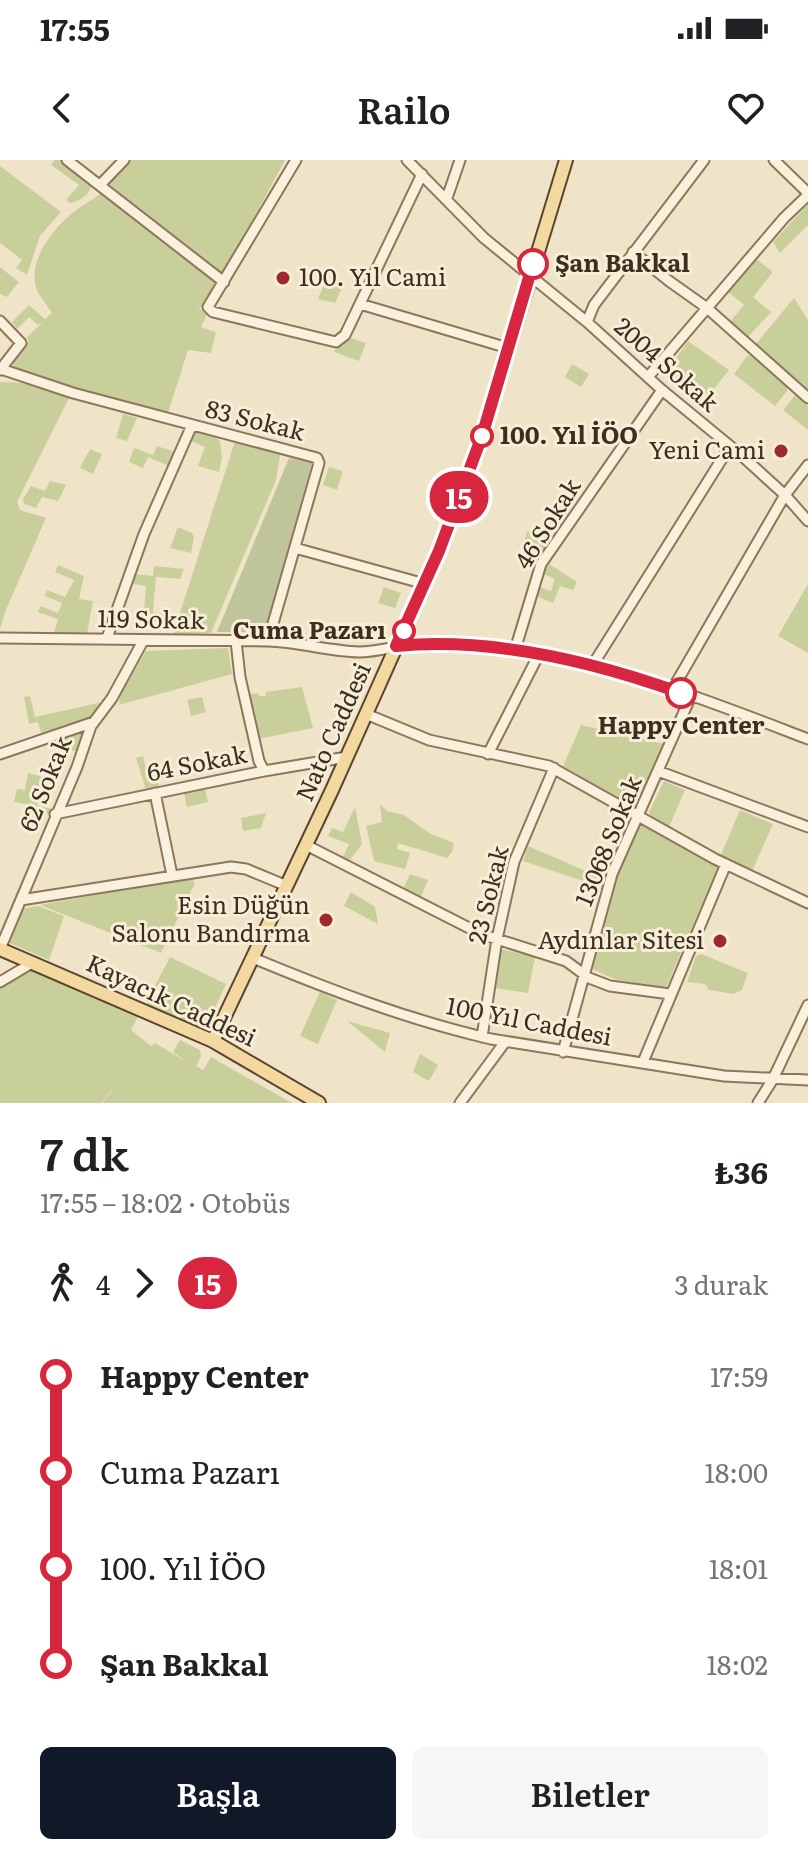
<!DOCTYPE html>
<html lang="tr">
<head>
<meta charset="utf-8">
<style>
  :root { --surface:#fff; --page:#f6f6f6; --text:#202124; --muted:#757577; --accent:#111827 }
  body { margin:0; font-family:Literata,serif; background:var(--page); color:var(--text); height:100vh; display:flex; flex-direction:column; font-size:30px; white-space:nowrap }
  * { box-sizing:border-box; margin:0 }
  p { font-size:26px; color:var(--muted) }
  .icon { flex:none; width:44px; height:44px; fill:none; stroke:currentColor; stroke-width:2; stroke-linecap:round; stroke-linejoin:round }
  .map { position:relative; height:943px; overflow:hidden }
  .details { display:flex; flex-direction:column; background:var(--surface); flex:1 }
  .details>* { flex:none }
  .badge { padding:0 16px; border-radius:26px; font-size:28px; line-height:52px }
  .map>.badge { position:absolute; translate:-50% -50%; box-shadow:0 0 0 4px #fff }
  .legs { display:flex; align-items:center; gap:12px; height:88px; padding:0 40px; font-size:26px }
  .legs p { margin-inline-start:auto }
  .overview { display:flex; align-items:center; justify-content:space-between; height:136px; padding:0 40px }
  h1 { font-size:44px; font-weight:600; line-height:60px }
  .primary-button { display:flex; gap:16px; margin-top:auto; padding:16px 40px }
  .primary-button a { flex:1; height:92px; border-radius:12px; background:var(--accent); color:#fff; font-size:32px; font-weight:600; line-height:92px; text-align:center }
  .primary-button a+a { background:var(--page); color:var(--text) }
  ul { padding:0 40px; list-style:none }
  li { display:flex; align-items:center; gap:28px; height:96px; font-size:30px }
  li i { display:grid; place-items:center; width:12px; height:100%; margin:0 10px; background:currentColor }
  li i::after { content:''; width:20px; height:20px; margin:-10px; border:6px solid; border-radius:50%; background:var(--surface) }
  li p { margin-inline-start:auto }
  li:first-child i { background:linear-gradient(#0000 50%,currentColor 0) }
  li:last-child i { background:linear-gradient(currentColor 50%,#0000 0) }
  .status { display:flex; justify-content:space-between; align-items:center; height:56px; padding:0 40px; background:var(--surface); direction:ltr }
  .status svg { height:22px; fill:currentColor }
  header { display:flex; justify-content:space-between; align-items:center; height:104px; padding:0 40px; background:var(--surface); font-size:36px; font-weight:600 }
  .map>svg:first-child { display:block }
</style>
</head>
<body>
<div class="status"><b>17:55</b><svg viewBox="0 0 49 12"><path d="M0 12V9h3v3zM5 12V6h3v6zM10 12V3h3v9zM15 12V0h3v12zM26 1h20v11H26zM47 4h2v5h-2z"/></svg></div>
<header><svg class="icon" aria-label="back" viewBox="0 0 24 24"><path d="M15 5l-7 7 7 7"/></svg>Railo<svg class="icon" aria-label="heart" viewBox="0 0 24 24"><path d="M12 20l-8-8c-3-5 5-10 8-4 3-6 11-1 8 4z"/></svg></header>
<div class="map">
<svg width="808" height="943" viewBox="0 0 808 943">
  <rect width="100%" height="100%" fill="#f0e4c8"/>
  <!-- green -->
  <path fill="#c9cf9b" d="M54 0H62L92 25C90 34 79 42 70 43L66 40 79 25 51 5Z
    M128 0H285L222 117 107 28V21Z
    M0 6 61 52 40 76 27 115 16 108 22 100 0 83Z
    M100 34H104L218 120V125L199 149 207 154 201 167 216 172 211 193 188 190 167 256 16 211 12 200 29 181 27 177 43 162 38 165 29 157 17 169 12 162 29 145 45 159 52 153C48 146 42 140 38 132 25 106 50 72 69 56 78 47 90 42 100 34Z
    M808 44V65L780 93 773 82Z
    M756 99 773 112 753 137 771 152 748 177 730 162 744 145 727 131Z
    M0 107 19 122 7 137 0 134Z
    M326 120 342 127 335 143 318 139Z
    M794 138 808 160V231L756 184Z
    M348 177 366 183 359 201 334 192 337 187 343 186Z
    M688 181 729 210 700 246 665 214Z
    M751 195 787 226V231L775 246 734 214 747 196Z
    M572 204 589 214 581 227 565 217Z
    M0 222C23 222 49 226 69 238L17 342 20 350 46 358 5 452 0 469Z
    M795 235 808 246V270L783 250Z
    M123 254 137 258 127 281 116 278Z
    M196 272 215 277 220 281 222 298 219 312 198 306 205 287 189 280Z
    M235 281 280 295 276 320 211 473 173 475Z
    M157 286 175 292 169 306 148 297 143 308 129 302 134 288 153 295Z
    M90 289 102 294 93 314 80 308Z
    M329 307 343 311 337 330 323 325Z
    M50 321 66 325 58 341 42 337 36 348 24 344 23 339 31 326 45 331Z
    M178 367 192 373 194 377 191 393 170 388Z
    M527 371 538 375 549 385 541 395 522 391Z
    M549 404 577 422 573 430 560 426 553 443 536 436 539 427 551 431 555 419 544 414Z
    M58 405 84 416 79 439 93 441 87 474 54 473 58 459 38 452 41 446 58 453 62 443 45 436 47 430 65 437 74 420 55 412Z
    M154 406 184 409 180 419 156 417 153 452 167 454 165 463 143 462 146 426 133 424 135 414 153 416Z
    M808 424V493L778 476Z
    M384 427 401 433 395 448 378 443Z
    M228 488 232 514 119 545 120 535 146 491Z
    M302 527 313 568 258 579 250 534 258 533 259 536H266V532Z
    M30 536 35 557 103 542 92 559 42 576 38 562 29 564 24 537Z
    M202 537 206 552 191 556 187 540Z
    M581 565 664 584 635 648 563 606Z
    M84 571 80 591 56 590 59 578Z
    M143 596 147 613 156 611 159 627 146 630 136 598Z
    M28 613 47 618 37 645 52 649 49 654 37 652 33 666 28 665 32 645 14 642 17 629 25 630Z
    M664 621 685 630 669 667 652 659 649 652Z
    M205 629 208 642 187 647 184 633Z
    M380 644 387 651 404 655 429 673 454 683 452 692 447 698 398 683 397 689 410 693 405 709 374 701 366 666 382 662Z
    M355 647 362 684 350 700 343 697 349 684 328 676 332 668 343 672Z
    M740 650 773 664 752 711 720 697Z
    M266 653 261 668 243 671 241 658Z
    M641 664 719 705 665 830 614 819 588 807 620 708Z
    M528 686 602 718 599 726 523 701Z
    M410 714 428 720 420 739 403 730Z
    M191 718 195 723 161 793 40 745Z
    M351 732 375 747 378 764 344 746Z
    M38 746 64 756 49 800 7 782 21 749Z
    M501 789 535 797 528 833 496 828Z
    M701 794 748 813 742 830 734 834 709 830 705 824 687 822 696 796Z
    M170 797 226 824 207 865H193L148 846 147 841Z
    M28 811H35L139 855 131 870 151 886 155 883 187 902 173 892 180 880 200 890 201 897 196 906 203 910 211 897 292 943H102L124 916 101 943H0V827Z
    M320 832 337 840 318 884 300 876Z
    M347 861 390 873 385 892Z
    M420 894 438 905 429 921 413 912Z"/>
  <!-- cemetery -->
  <path fill="#bfc49a" d="M289 298 312 303 266 467 261 472H217Z"/>
  <g fill="none" stroke-linecap="round" stroke-linejoin="round">
    <!-- minor casing -->
    <g stroke="#8d765c" stroke-width="13">
      <path id="minor" d="M67 0 224 122
        M296 0 208 147 213 152 336 182 345 175 422 14
        M407 0 484 78 587 162 662 230 741 295 785 335 808 361
        M774 0 808 33
        M100 25 124 0
        M447 38 460 0
        M633 92 669 121 707 148 808 238
        M360 144 508 188
        M0 161 21 183 0 210
        M587 162 594 145 704 0
        M1 209 73 233 317 298 319 303 268 481
        M648 217 784 58 808 35
        M295 388 425 424
        M0 478 268 481C299 482 328 491 359 492 379 492 399 485 419 484 451 483 485 486 517 490 617 504 714 543 808 579
        M107 478 144 374 192 265
        M236 481 240 517 259 601 264 611
        M515 490 541 404 662 230
        M592 506 730 286
        M672 530 785 335 808 305
        M366 554 429 580 549 606 715 699 808 743
        M0 594 94 562
        M488 594 539 494
        M658 611 808 667
        M155 633 172 715
        M55 654 264 611 347 597
        M306 685 481 774 566 801 589 818 610 826 670 834
        M21 740 231 707 246 709 287 726
        M0 789 77 607 91 566 112 538 143 481
        M253 798C330 830 409 860 491 879L724 916 808 920
        M0 822 32 803
        M482 877 497 779 514 702 554 608
        M563 892 612 714 691 536
        M643 902 726 704
        M460 943 505 882
        M758 943 773 919 808 845"/>
    </g>
    <!-- major casing -->
    <g stroke="#5b4430" stroke-width="16">
      <path id="major" d="M0 789 213 881 319 943
        M213 881 332 630 439 391 482 276 566 0"/>
    </g>
    <!-- minor -->
    <use href="#minor" stroke="#faf1dc" stroke-width="9"/>
    <!-- major -->
    <use href="#major" stroke="#f3d9a0" stroke-width="12"/>
  </g>
  <g fill="none" stroke-linecap="round" stroke-linejoin="round">
    <!-- line-1 casing -->
    <g stroke="#fff" stroke-width="18">
      <path id="line-1" d="M533 104 482 276 439 391 396 486C492 477 592 501 681 533"/>
    </g>
    <!-- line-1 -->
    <use href="#line-1" stroke="#d7263d" stroke-width="12"/>
  </g>
  <!-- markers -->
  <g fill="#fff" stroke="#d7263d" stroke-width="4">
    <circle cx="533" cy="104" r="14"/>
    <circle cx="482" cy="276" r="10"/>
    <circle cx="404" cy="471" r="10"/>
    <circle cx="681" cy="533" r="14"/>
  </g>
  <g fill="#9e2a2b" stroke="#f7eed8" stroke-width="3">
    <circle cx="283" cy="118" r="8"/>
    <circle cx="781" cy="291" r="8"/>
    <circle cx="326" cy="760" r="8"/>
    <circle cx="720" cy="781" r="8"/>
  </g>
  <g text-anchor="middle" stroke-width="6" stroke-linejoin="round" paint-order="stroke">
    <!-- stop labels -->
    <g font-size="24" font-weight="bold" fill="#3d2e20" stroke="#f7eed8" text-anchor="start">
      <text x="555" y="112">Şan Bakkal</text>
      <text x="500" y="284">100. Yıl İÖO</text>
      <text x="386" y="479" text-anchor="end">Cuma Pazarı</text>
      <text x="681" y="574" text-anchor="middle">Happy Center</text>
    </g>
    <!-- poi labels -->
    <g font-size="24" fill="#3d2e20" stroke="#f7eed8" text-anchor="end">
      <text x="299" y="126" text-anchor="start">100. Yıl Cami</text>
      <text x="765" y="299">Yeni Cami</text>
      <text x="310" y="754">Esin Düğün<tspan x="310" dy="28">Salonu Bandırma</tspan></text>
      <text x="704" y="789">Aydınlar Sitesi</text>
    </g>
    <!-- street labels -->
    <g font-size="24" fill="#3d2e20" stroke="#f7eed8">
      <text transform="translate(666 205) rotate(41)" y="8">2004 Sokak</text>
      <text transform="translate(255 261) rotate(14)" y="8">83 Sokak</text>
      <text transform="translate(548 364) rotate(-58)" y="8">46 Sokak</text>
      <text transform="translate(151 460) rotate(1)" y="8">119 Sokak</text>
      <text transform="translate(334 572) rotate(-66)" y="8">Nato Caddesi</text>
      <text transform="translate(197 604) rotate(-11)" y="8">64 Sokak</text>
      <text transform="translate(46 624) rotate(-68)" y="8">62 Sokak</text>
      <text transform="translate(609 681) rotate(-68)" y="8">13068 Sokak</text>
      <text transform="translate(489 735) rotate(-76)" y="8">23 Sokak</text>
      <text transform="translate(171 841) rotate(25)" y="8">Kayacık Caddesi</text>
      <text transform="translate(529 862) rotate(11)" y="8">100 Yıl Caddesi</text>
    </g>
  </g>
</svg>
<b class="badge" style="left:459px;top:337px;background:#d7263d;color:#fff">15</b>
</div>
<section class="details">
<div class="overview"><div><h1>7 dk</h1><p>17:55 – 18:02 · Otobüs</p></div><b>₺36</b></div>
<div class="legs"><svg class="icon" aria-label="walk" viewBox="0 0 24 24"><circle cx="13" cy="4" r="2"/><path d="M13 8l-2 6 4 7M11 14l-3 7M7 12l3-4h3l4 4"/></svg>4<svg class="icon" aria-label="forward" viewBox="0 0 24 24"><path d="M9 5l7 7-7 7"/></svg><b class="badge" style="background:#d7263d;color:#fff">15</b><p>3 durak</p></div>
<ul>
<li><i style="color:#d7263d"></i><b>Happy Center</b><p>17:59</p></li>
<li><i style="color:#d7263d"></i><span>Cuma Pazarı</span><p>18:00</p></li>
<li><i style="color:#d7263d"></i><span>100. Yıl İÖO</span><p>18:01</p></li>
<li><i style="color:#d7263d"></i><b>Şan Bakkal</b><p>18:02</p></li>
</ul>
<div class="primary-button"><a>Başla</a><a>Biletler</a></div>
</section>
</body>
</html>
